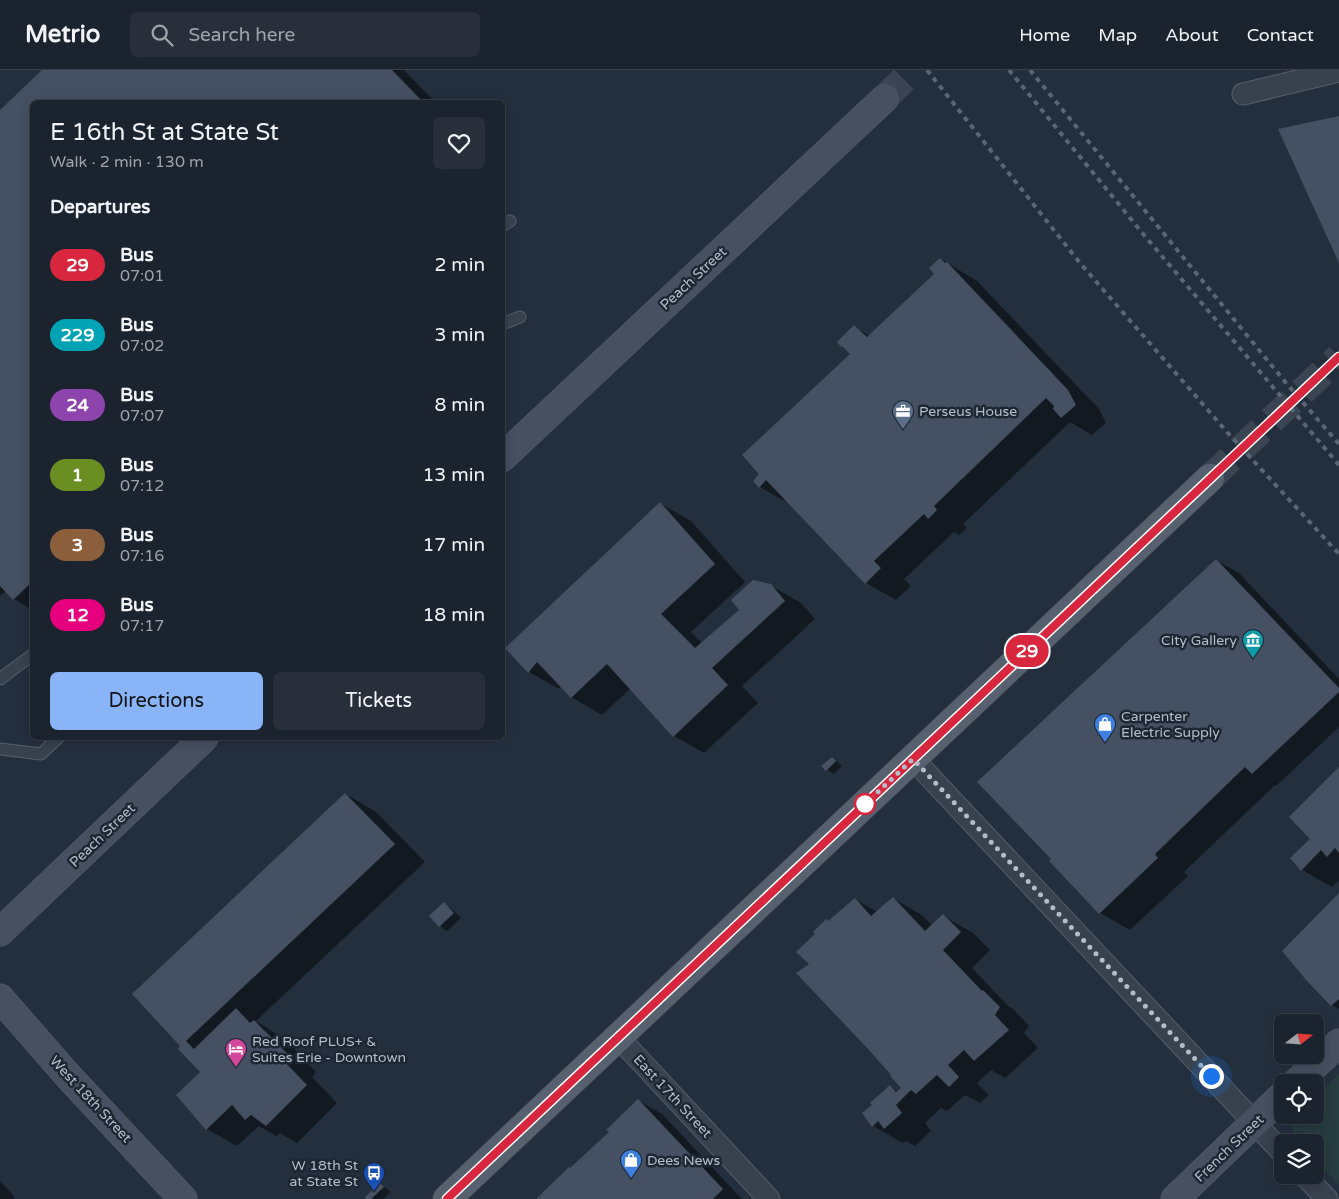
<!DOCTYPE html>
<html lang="en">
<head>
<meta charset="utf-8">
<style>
  :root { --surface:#1b232e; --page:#282f3a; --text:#f1f3f6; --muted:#a0a4aa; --line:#39404a; --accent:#8ab4f8 }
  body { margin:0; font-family:"Varela Round",sans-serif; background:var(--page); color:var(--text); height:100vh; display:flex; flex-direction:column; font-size:19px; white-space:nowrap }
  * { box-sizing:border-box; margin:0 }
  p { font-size:16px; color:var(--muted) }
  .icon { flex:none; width:28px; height:28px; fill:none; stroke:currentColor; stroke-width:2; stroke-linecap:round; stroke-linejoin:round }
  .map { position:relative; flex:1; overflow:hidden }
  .side { position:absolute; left:30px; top:30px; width:475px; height:640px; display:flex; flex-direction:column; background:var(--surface); border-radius:8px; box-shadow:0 2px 12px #0003,0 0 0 1px var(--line) }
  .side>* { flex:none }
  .badge { padding:0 10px; border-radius:16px; font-size:18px; line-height:32px }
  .needle { width:32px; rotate:73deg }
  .fabs { position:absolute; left:1274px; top:944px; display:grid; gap:10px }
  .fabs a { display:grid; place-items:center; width:50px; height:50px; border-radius:8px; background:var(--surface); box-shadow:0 2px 12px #0003,0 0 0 1px var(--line); font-size:25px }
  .you { position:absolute; width:25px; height:25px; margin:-12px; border:4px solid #fff; border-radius:50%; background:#1a73e8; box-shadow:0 0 0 8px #1a73e833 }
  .map>.badge { position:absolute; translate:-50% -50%; box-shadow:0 0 0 2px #fff }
  h2 { padding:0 20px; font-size:19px; line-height:45px }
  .round { display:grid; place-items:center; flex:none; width:52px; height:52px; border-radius:8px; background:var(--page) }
  .summary { display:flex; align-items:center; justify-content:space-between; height:85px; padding:0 20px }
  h1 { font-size:24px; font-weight:600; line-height:38px }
  .button { display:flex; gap:10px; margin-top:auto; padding:10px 20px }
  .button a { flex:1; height:58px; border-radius:8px; background:var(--accent); color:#111; font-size:20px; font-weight:600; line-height:58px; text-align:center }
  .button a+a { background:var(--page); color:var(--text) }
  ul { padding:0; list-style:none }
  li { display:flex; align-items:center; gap:15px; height:70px; padding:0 20px }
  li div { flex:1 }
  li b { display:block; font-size:19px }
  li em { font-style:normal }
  li .badge { min-width:55px; font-weight:700; text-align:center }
  header { display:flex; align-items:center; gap:30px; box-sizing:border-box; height:70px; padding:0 25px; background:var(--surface); border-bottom:1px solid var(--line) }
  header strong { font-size:24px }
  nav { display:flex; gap:28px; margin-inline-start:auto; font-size:18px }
  .search { width:350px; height:45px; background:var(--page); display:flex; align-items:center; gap:12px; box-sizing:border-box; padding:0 18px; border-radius:8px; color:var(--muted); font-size:19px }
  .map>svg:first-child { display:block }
</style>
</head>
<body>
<header>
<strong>Metrio</strong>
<div class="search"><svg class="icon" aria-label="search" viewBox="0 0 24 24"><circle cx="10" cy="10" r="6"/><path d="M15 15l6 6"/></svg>Search here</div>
<nav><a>Home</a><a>Map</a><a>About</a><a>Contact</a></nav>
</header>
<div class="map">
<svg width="1339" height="1129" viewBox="0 0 1339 1129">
  <rect width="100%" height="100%" fill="#242f3e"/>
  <!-- green -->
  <path fill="#263c3f" d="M1339 1004V1115L1315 1090V1072H1299C1293 1063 1288 1055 1296 1045H1315V1027Z"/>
  <!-- shadow -->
  <path fill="#0007" fill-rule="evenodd" d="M44 0H404L435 32H32V540L14 529 6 521 0 526V41Z
    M941 189 977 211 1099 339 1106 353 1092 365 1070 352 963 454 967 458 959 465 954 462 904 509 911 516 896 530 866 513 790 434 760 417 851 284 854 257 870 266 936 204Z
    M661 434 691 451 745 512 691 562 702 573 770 515 801 533 815 549 742 616 758 633 704 683 674 666 631 618 602 645 571 627 561 616 559 619 529 602Z
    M1216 490 1239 503 1339 609V657L1276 716H1274L1184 802 1188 806 1130 860 1100 843Z
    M832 689 839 693 842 696 834 704 827 700Z
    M1339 699V810L1332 817 1302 800Z
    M346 724 376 742 425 792 256 951 285 969 316 1002 312 1007 337 1033 297 1073 280 1063 276 1066 259 1056 237 1076 207 1059 177 1026 202 1002 179 979ZM261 959 267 962 292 988 290 990Z
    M1339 825V939L1332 935 1308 910Z
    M893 828 923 846 933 856 943 846 973 863 990 880 972 898 1008 936 1013 939 1029 956 1024 963 1038 978 1005 1008 991 1000 977 1013 989 1025 980 1033 965 1025 947 1041 941 1038 925 1053 931 1061 915 1076 906 1071 903 1073 873 1056 874 1035 890 1017 898 1021 902 1018 810 894 829 852 855 829 877 842Z
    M444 834 451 838 461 848 447 861 440 856Z
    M639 1031 662 1044 742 1129H538L610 1062Z
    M0 1111 15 1127 13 1129H0Z
    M380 1114 387 1119 391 1122 383 1129H368Z"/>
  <!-- building -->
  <path fill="#455162" d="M42 0H392L423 32H32V512L13 530 0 516V40Z
    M1339 46V193L1278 59Z
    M940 188 945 193 947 192 1068 320 1076 335 1061 348 1053 339 1054 336 1046 328 934 436 937 440 928 449 924 444 874 491 881 498 865 514 766 410 759 418 753 411 759 404 742 385 850 284 842 276 841 277 837 272 854 255 867 267 934 204 929 198Z
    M660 432 715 494 661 544 695 578 739 540 731 530 753 510 771 514 785 531 712 598 728 615 673 667 607 594 571 628 537 592 528 603 505 578Z
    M1216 489 1339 618V622L1252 704 1245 697 1155 784 1158 788 1099 844 1049 791 1051 789 977 712Z
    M832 687 836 691 826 701 821 696Z
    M1339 697V783L1335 778 1327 787 1321 780 1301 801 1290 788 1310 769 1289 747Z
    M345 723 395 774 186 971 194 979 236 938 250 953 254 950 287 984 282 989 307 1015 266 1056 251 1045 245 1050 232 1035 206 1060 176 1025 200 1002 178 979 180 976 132 924Z
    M1339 823V929L1331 936 1307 911 1282 881Z
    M893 827 925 861 943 844 961 862 943 880 982 921 983 920 1000 937 995 945 1009 960 974 991 964 980 948 995 959 1007 949 1017 937 1005 916 1024 911 1020 896 1035 902 1043 884 1059 878 1051 872 1057 862 1043 872 1035 870 1033 890 1015 896 1022 901 1018 890 1006 891 1005 869 980 796 903 809 894 796 882 815 864 813 862 826 849 828 851 855 828 871 846Z
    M444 832 454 843 439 857 429 846Z
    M638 1029 723 1119 713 1129H536L569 1097 570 1098 609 1062 606 1060Z
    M380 1113 384 1117 371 1129H366L365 1127Z"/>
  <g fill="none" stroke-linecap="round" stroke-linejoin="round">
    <!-- secondary-tunnel -->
    <path stroke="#3a4453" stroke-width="28" stroke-dasharray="28 14" stroke-linecap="butt" d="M884 29 913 0"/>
    <!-- primary-tunnel -->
    <path stroke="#3a4453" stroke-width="28" stroke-dasharray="28 14" stroke-linecap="butt" d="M1210 408 1339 287"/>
    <!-- lane casing -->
    <g stroke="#565f6c" stroke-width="13">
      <path id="lane" d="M502 156 510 151
        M502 254 520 247
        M0 609 32 585
        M0 679 41 684 58 668"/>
    </g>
    <!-- street casing -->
    <g stroke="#565f6c" stroke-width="23">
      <path id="street" d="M1243 24 1339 1
        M913 689 1282 1082
        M618 967 769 1129
        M1304 1105 1327 1129"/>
    </g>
    <!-- secondary casing -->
    <g stroke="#565f6c" stroke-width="29">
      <path id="secondary" d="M502 388 884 29
        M0 862 204 668
        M0 928 69 1007 183 1129
        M1297 1012 1339 973
        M1175 1129 1282 1026"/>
    </g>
    <!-- primary casing -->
    <g stroke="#414a57" stroke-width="29">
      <path id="primary" d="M447 1129 1210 408"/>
    </g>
    <!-- lane -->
    <use href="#lane" stroke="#38414e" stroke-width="11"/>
    <!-- street -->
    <use href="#street" stroke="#38414e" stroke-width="21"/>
    <!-- secondary -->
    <use href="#secondary" stroke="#465061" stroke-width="28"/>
    <!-- primary -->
    <use href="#primary" stroke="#56606e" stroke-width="28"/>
    <!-- rail -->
    <path stroke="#5a6575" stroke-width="4" stroke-dasharray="5 5" stroke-linecap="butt" d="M927 0 1080 193 1227 362 1339 484
      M1009 0 1144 165 1339 395
      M1030 0 1286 313 1339 374"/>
  </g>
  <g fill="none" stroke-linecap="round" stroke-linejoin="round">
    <!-- line casing -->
    <g stroke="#fff" stroke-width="11">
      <path id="line" d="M447 1129 1339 287"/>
    </g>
    <!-- line -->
    <use href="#line" stroke="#d7263d" stroke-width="8"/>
    <!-- walk -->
    <path stroke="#b4bcc9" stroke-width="5" stroke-dasharray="0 9" d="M865 734 913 689 1211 1006"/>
  </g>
  <!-- icons -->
  <defs>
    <g id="office-pin" transform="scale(1.125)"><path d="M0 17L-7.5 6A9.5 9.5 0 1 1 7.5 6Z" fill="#5c6f8a" stroke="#1d2633"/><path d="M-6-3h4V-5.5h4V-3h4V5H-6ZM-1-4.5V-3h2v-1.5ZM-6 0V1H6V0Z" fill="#fff"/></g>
    <g id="museum-pin" transform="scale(1.125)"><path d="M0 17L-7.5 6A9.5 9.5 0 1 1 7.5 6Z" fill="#0f9aa8" stroke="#1d2633"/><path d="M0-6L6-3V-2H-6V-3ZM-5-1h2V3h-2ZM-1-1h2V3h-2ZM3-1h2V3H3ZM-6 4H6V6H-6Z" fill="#fff"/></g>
    <g id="shop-pin" transform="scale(1.125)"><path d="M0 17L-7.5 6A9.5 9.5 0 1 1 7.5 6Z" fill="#3f7fe0" stroke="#1d2633"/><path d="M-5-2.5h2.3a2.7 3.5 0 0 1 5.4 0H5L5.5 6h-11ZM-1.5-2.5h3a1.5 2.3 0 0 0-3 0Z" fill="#fff"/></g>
    <g id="hotel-pin" transform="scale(1.125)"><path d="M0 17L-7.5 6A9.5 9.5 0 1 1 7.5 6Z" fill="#d1479c" stroke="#1d2633"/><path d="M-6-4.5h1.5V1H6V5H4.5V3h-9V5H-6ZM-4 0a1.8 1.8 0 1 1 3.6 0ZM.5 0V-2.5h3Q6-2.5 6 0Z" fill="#fff"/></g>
    <g id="bus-pin" transform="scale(1.125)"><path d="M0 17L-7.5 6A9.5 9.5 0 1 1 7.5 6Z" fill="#1a4fb4" stroke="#1d2633"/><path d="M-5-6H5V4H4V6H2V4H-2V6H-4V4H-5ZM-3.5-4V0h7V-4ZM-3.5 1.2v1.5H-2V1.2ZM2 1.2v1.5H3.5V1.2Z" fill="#fff"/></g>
  </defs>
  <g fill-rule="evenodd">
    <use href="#office-pin" x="903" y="341"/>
    <use href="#museum-pin" x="1253" y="570"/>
    <use href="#shop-pin" x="1105" y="654"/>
    <use href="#hotel-pin" x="236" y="979"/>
    <use href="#shop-pin" x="631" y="1090"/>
    <use href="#bus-pin" x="374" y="1103"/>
  </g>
  <!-- markers -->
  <circle fill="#fff" stroke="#d7263d" stroke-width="2.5" cx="865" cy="734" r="10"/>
  <g text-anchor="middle" stroke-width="5" stroke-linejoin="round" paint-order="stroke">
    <!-- street labels -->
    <g font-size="14" fill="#b4bcc9" stroke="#1d2633">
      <text transform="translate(693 208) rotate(-43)" y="5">Peach Street</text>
      <text transform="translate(102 765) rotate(-44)" y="5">Peach Street</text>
      <text transform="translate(673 1026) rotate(47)" y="5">East 17th Street</text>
      <text transform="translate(91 1029) rotate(47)" y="5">West 18th Street</text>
      <text transform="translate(1229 1078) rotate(-44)" y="5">French Street</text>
    </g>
    <!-- poi labels -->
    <g font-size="14" fill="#b4bcc9" stroke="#1d2633" text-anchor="start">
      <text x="919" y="346">Perseus House</text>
      <text x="1237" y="575" text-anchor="end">City Gallery</text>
      <text x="1121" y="651">Carpenter<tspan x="1121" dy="16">Electric Supply</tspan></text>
      <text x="252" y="976">Red Roof PLUS+ &amp;<tspan x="252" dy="16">Suites Erie - Downtown</tspan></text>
      <text x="647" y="1095">Dees News</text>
      <text x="358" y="1100" text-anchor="end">W 18th St<tspan x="358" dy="16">at State St</tspan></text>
    </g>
  </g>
</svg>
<div class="fabs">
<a><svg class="needle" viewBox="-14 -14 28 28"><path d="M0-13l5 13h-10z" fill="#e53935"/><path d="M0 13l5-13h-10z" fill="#a0a4aa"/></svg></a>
<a><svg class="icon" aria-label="locate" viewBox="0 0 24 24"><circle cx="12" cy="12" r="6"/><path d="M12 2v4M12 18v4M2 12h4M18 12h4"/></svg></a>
<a><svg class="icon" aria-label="layers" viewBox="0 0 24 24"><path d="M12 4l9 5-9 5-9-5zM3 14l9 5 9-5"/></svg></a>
</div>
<div class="you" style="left:1211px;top:1006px"></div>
<b class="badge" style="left:1027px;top:581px;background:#d7263d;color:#fff">29</b>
<section class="side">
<div class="summary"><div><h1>E 16th St at State St</h1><p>Walk · 2 min · 130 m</p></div><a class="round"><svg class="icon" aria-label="heart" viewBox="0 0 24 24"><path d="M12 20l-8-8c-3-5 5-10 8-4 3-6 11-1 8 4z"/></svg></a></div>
<h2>Departures</h2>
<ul>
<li><span class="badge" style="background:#d7263d;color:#fff">29</span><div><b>Bus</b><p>07:01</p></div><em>2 min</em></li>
<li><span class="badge" style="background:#00a3b4;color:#fff">229</span><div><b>Bus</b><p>07:02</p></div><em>3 min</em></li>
<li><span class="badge" style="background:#8e44ad;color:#fff">24</span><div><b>Bus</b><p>07:07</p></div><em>8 min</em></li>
<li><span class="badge" style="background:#6b8e23;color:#fff">1</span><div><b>Bus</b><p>07:12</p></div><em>13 min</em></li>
<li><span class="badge" style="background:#8b5e3c;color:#fff">3</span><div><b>Bus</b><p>07:16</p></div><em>17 min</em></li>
<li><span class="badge" style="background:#e6007e;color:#fff">12</span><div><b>Bus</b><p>07:17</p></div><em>18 min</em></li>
</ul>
<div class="button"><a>Directions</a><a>Tickets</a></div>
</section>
</div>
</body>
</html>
